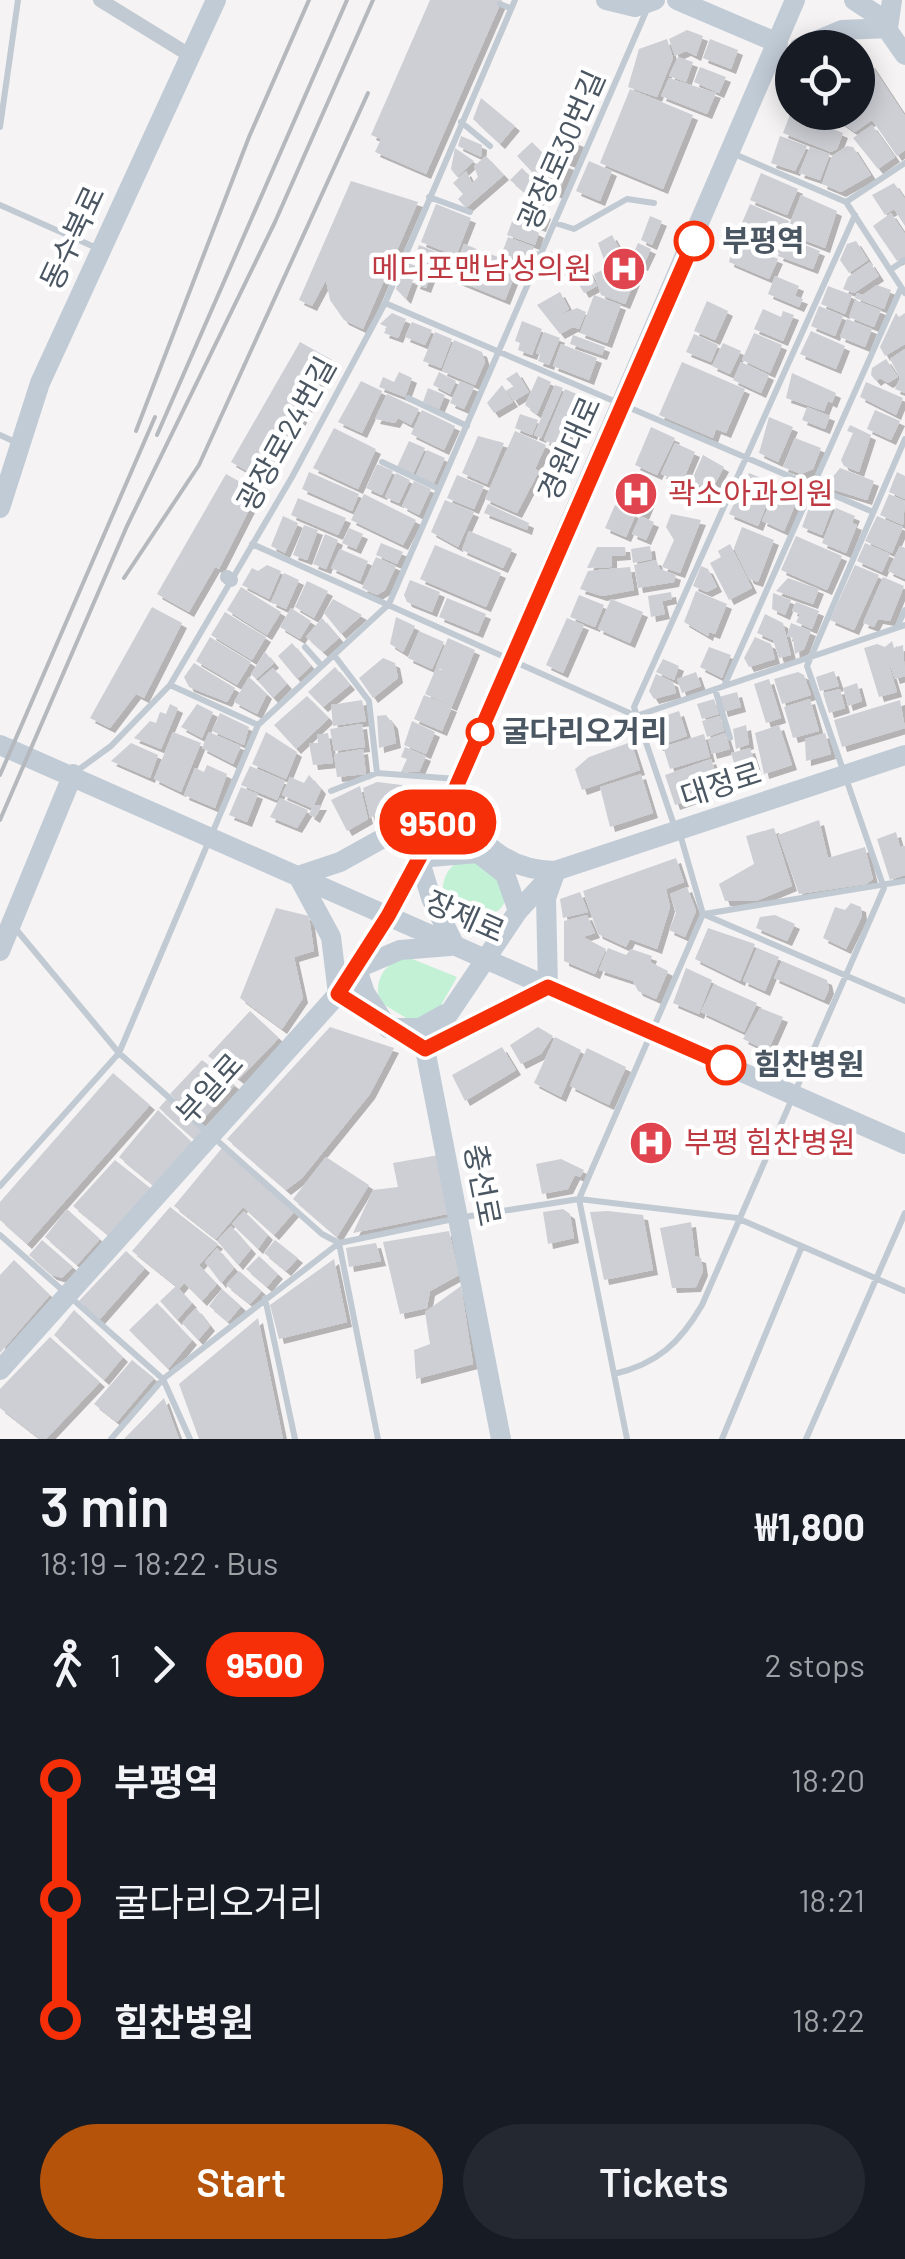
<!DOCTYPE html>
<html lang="en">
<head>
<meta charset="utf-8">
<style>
  :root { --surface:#171b24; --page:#242831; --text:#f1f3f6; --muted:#9ea1a6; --accent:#b45309 }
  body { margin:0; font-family:Barlow,"Noto Sans KR",sans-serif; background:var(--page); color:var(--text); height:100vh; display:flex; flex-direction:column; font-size:38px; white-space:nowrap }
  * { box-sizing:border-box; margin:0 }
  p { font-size:32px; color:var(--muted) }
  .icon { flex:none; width:55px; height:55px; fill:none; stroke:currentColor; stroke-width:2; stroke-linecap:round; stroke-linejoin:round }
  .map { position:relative; height:1439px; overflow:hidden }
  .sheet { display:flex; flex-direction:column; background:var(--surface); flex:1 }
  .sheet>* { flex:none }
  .badge { padding:0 20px; border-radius:32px; font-size:35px; line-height:65px }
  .controls { position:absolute; left:775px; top:30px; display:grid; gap:20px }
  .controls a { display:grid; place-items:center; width:100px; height:100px; border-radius:50%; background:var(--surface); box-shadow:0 5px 25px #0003; font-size:50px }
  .map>.badge { position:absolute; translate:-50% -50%; box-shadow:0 0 0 5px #fff }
  .legs { display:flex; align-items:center; gap:15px; height:110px; padding:0 40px; font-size:32px }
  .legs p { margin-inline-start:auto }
  .head { display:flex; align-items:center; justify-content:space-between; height:170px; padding:0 40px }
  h1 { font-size:55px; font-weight:600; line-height:75px }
  .action { display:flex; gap:20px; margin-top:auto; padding:20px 40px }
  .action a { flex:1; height:115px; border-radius:60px; background:var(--accent); color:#fff; font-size:40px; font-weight:600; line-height:115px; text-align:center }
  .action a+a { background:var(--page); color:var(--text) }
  ul { padding:0 40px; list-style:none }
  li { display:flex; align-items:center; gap:35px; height:120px; font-size:38px }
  li i { display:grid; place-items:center; width:15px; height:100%; margin:0 12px; background:currentColor }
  li i::after { content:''; width:25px; height:25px; margin:-12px; border:8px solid; border-radius:50%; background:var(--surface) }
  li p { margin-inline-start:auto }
  li:first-child i { background:linear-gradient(#0000 50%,currentColor 0) }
  li:last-child i { background:linear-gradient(currentColor 50%,#0000 0) }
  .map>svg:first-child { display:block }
</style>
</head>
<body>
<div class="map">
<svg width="905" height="1439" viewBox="0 0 905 1439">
  <defs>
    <filter id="shadow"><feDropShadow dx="5" dy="5" stdDeviation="0" flood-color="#0004"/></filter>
  </defs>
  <rect width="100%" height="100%" fill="#f5f3f3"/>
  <!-- green -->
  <path fill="#c3f1d5" d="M468 857C476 862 490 867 496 874 527 906 479 938 443 897 441 877 449 864 468 857Z
    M399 958H410L457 977 436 1014 411 1021 380 1002C374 983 382 968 399 958Z"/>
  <!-- building -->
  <path fill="#cdcfd5" filter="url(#shadow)" d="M430 0H502L426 174 375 152 381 139 371 135Z
    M687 30 703 36 696 56 686 51 675 56 669 39Z
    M667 39 673 58 657 97 628 87 639 49Z
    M710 39 738 50 731 69 703 58Z
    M678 57 693 62 686 82 669 76Z
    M870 63 905 116V150L897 156 872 120 855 132 826 112H858V69Z
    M700 67 726 77 719 93 694 82Z
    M669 78 716 93 707 114 661 96Z
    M630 89 693 115 663 189 600 163Z
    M481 98 515 126 500 144 473 119Z
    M791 112 823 119 821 124 843 133 837 149 831 152 783 133Z
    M872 125 895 157 878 169 853 138Z
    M555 133 579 142 571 163 547 154Z
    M461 136 482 145 481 157 458 146Z
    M780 136 807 146 795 171 771 163Z
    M532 142 546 157 569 165 558 194 549 190 517 156Z
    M847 146 853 147 871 175 841 192 822 184 832 156Z
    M810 147 830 154 820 180 799 173Z
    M455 148 474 161 457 177 451 169Z
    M486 156 504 175 466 208 458 199 463 194 453 183 466 171 472 183 478 177 474 166Z
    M589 161 612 171 600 201 576 191Z
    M522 168 545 192 537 203 510 180Z
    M761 173 798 189 787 215 750 200Z
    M351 181 418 202 363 329 344 320 330 300 326 280 312 306 299 300Z
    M894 183 905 199V226L894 209 885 215 872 195Z
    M801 195 837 211 825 248 786 233Z
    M522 199 546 214 541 227 515 218Z
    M436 204 471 218 456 256 421 242Z
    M750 204 789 221 777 249 738 232Z
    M891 213 905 234V256L897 261 873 226Z
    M650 216 662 221 652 245 641 240Z
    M513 219 539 233 535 245 507 235Z
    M612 235 626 262 640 268 625 304 601 295 594 274 607 268 598 243Z
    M508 237 534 247 528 263 502 253Z
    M785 237 820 251 813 269 778 256Z
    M734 241 778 259 769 279 729 262Z
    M856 241 868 260 849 273 840 260 847 244Z
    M638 243 651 249 643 266 630 261Z
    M464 244 519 265 505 300 451 278Z
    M419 245 455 259 448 276 413 262Z
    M551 251 565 266 555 277 543 273Z
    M870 262 879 276 854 293 843 289 848 277Z
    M408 263 432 272 426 288 415 284 419 274 406 269Z
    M587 268 597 286 584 293 574 276Z
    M401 275 413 280 406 299 396 289Z
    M775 276 799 286 795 296 803 299 799 307 768 294Z
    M877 285 891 290 884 309 855 298 857 293 863 295Z
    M828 286 852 295 845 314 821 304Z
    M560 292 569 309 558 316 577 308 586 312 579 329 573 327 560 334 537 305Z
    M594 295 621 305 607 343 580 333Z
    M855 300 881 310 874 327 849 317Z
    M707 301 728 311 715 340 694 331Z
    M819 306 843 316 835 336 811 326Z
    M763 309 781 317 783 311 794 315 783 341 754 329Z
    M392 313 406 319 398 338 384 333 387 327 380 324Z
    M896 313 899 317 905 313V344L885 356 880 347Z
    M847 319 872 329 865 347 840 337Z
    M522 321 542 329 532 355 518 350 520 343 515 341Z
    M412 322 432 330 425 345 405 337Z
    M811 331 845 346 836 369 800 354Z
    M435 332 452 339 441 368 423 361Z
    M544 332 560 338 549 365 538 361 540 355 536 353Z
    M754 333 782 345 770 373 742 360Z
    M694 334 718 345 711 362 686 352Z
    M573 335 605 347 602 355 570 344Z
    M454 340 482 352 485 362 475 385 442 371Z
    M300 342 332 360 292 437 289 435 263 480 231 462Z
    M723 343 741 351 730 374 712 366Z
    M561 344 597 358 589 380 553 366Z
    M905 349V393L895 389 900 378 890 359Z
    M886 359 898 377 888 383 880 378 876 381 871 375 872 368Z
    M682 362 745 389 726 433 716 429 713 438 659 415Z
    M741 362 769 375 761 393 733 380Z
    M399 372 412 378 405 397 379 387 383 377 394 382Z
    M439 372 456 381 450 394 433 385Z
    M517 372 529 392 514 401 507 390 514 386 506 379Z
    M792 373 836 393 832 403 828 401 824 411 786 398Z
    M538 376 551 382 537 414 525 405Z
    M361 381 382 391 362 433 338 422Z
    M460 381 474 387 464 409 450 403Z
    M866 382 903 398 896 415 860 397Z
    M502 385 513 402 494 413 487 403Z
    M555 385 563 388 541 438 534 435Z
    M428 388 445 395 439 409 423 402Z
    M565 389 586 398 564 449 544 440Z
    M387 394 419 409 411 425 398 418 395 423 375 419Z
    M807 407 830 416 825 429 802 420Z
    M422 410 455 426 444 450 411 434Z
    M875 410 900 421 891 440 867 429Z
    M520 414 538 420 532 435 515 428Z
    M769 417 793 427 778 462 759 453Z
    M850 425 871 435 859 472 844 466 841 460 853 433 847 431Z
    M651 427 675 438 657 475 635 465Z
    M334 428 376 449 358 489 313 468Z
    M515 431 546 445 535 469 539 471 517 513 485 499Z
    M478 436 504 443 487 484 462 473Z
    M795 438 821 448 813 469 801 474 783 467Z
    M409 441 425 448 413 474 397 467Z
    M675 443 695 452 682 483 661 474Z
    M427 450 445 458 434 483 416 475Z
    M703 455 724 467 711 491 691 482Z
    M377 464 393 471 382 495 366 488Z
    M840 468 874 481 867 500 825 487Z
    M309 472 359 494 352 511 302 489Z
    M897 472 905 476V499L889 492Z
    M396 473 410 480 399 503 385 497Z
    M749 473 775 484 758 526 729 514Z
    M226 474 258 492 219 569 215 567 189 612 157 594Z
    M457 475 484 486 474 509 447 498Z
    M628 477 644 483 638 498 649 503 644 515 617 503Z
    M414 481 431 489 419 515 402 506Z
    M778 485 798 498 784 531 762 521Z
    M364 494 416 520 403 545 351 520Z
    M889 494 905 501 903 525 880 515Z
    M298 498 346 518 338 535 291 515Z
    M445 500 474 512 458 547 431 532Z
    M819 500 833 506 822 535 802 527 810 505Z
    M488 504 529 523 527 530 484 513Z
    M615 505 636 514 626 537 605 528Z
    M836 508 855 516 852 523 857 525 846 553 822 543Z
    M671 514 701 520 680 573 662 567 674 540 666 527Z
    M283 516 298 523 285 553 271 546Z
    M640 516 654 522 646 540 632 534Z
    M877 516 903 527 892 553 865 541Z
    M304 525 318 530 307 560 293 555Z
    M742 527 774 540 758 582 749 579 734 548Z
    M349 528 363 534 356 549 342 543Z
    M469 531 512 549 503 568 462 550Z
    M325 534 338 540 326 569 313 564Z
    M796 536 842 556 827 590 781 570Z
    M381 543 403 552 397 564 376 555Z
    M865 543 890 554 882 572 857 561Z
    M730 544 752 588 729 600 710 563 721 557 718 551Z
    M435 545 501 573 486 607 420 579Z
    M650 546 652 559 633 563 631 549Z
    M900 546 905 548V579L888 571Z
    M597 547H625L626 555 612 556V567L587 568Z
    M340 549 368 561 360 581 331 568Z
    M376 557 396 566 385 590 377 595 362 588Z
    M656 560 660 569 676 575 674 582 638 588 634 565Z
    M267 565 281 571 269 599 242 585 252 568 258 571Z
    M855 565 879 575 854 630 830 620Z
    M701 566 708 569 717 587 707 592 693 586Z
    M630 567 634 590 602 596 580 589 588 571Z
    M284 573 299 580 286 609 271 602Z
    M883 577 904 586 890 621 878 619 874 627 863 623Z
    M788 578 819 589 813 604 776 591Z
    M410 580 440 592 432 612 407 602 404 595Z
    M307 581 328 591 314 618 295 607Z
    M241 587 281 612 267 635 227 610Z
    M696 591 727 604 715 634 709 632 708 636 684 622Z
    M671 592 672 599 662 601 665 614 651 617 648 596Z
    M773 593 791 600 785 615 772 609Z
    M579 595 604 605 595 627 570 617Z
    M447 598 486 614 478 633 439 617Z
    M333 599 362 615 341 634 324 613Z
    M611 599 643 612 630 643 598 629Z
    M796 602 819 611 812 629 796 622 800 614 792 611Z
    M152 607 182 623 144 698 136 694 110 728 90 718Z
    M291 608 311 621 300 639 280 627Z
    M225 612 266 637 252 660 211 635Z
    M765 614 783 623 791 655 779 658 773 640 757 633Z
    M396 617 415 626 403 652 390 644Z
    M322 618 339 638 323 652 306 637Z
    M567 618 584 625 563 673 546 665Z
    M791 623 811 631 804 649 795 654 793 638 787 636Z
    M419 631 444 642 432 669 408 658Z
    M210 637 251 662 237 685 196 661Z
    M755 637 771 644 775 659 749 667 744 658Z
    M448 638 475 650 452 706 425 694 436 668 454 675 436 667Z
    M892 641 894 648 903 645 905 676 895 679 885 652 897 692 879 697 864 648 877 644 885 647Z
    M292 643 311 666 297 679 278 656Z
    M709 647 731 655 722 678 700 667Z
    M265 652 274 663 256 679 251 674Z
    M383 658 395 663 398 678 373 698 359 678Z
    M663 659 679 666 674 680 656 672Z
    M194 663 235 688 227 702 189 687 184 677Z
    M335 667 350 685 323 707 308 692Z
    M273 668 287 684 273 698 258 681Z
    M834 671 839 686 820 691 816 677Z
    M696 672 701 686 682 693 677 679Z
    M798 672 804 675 811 695 782 704 774 679Z
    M656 674 673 682 676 693 654 699 649 691Z
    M249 677 267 694 257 714 234 702Z
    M769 679 781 718 766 723 754 684Z
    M857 683 862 701 848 706 843 688Z
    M840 689 845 708 829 713 823 693Z
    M737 692 741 707 723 712 719 697Z
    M424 695 452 707 442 731 414 719Z
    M307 696 329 718 296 749 274 725Z
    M714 699 719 714 702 719 697 704Z
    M810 699 819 731 793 738 784 707Z
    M362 700 366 721 333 726 331 705Z
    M900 700 905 728 842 747 834 720Z
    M170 704 178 708 161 749 134 738 150 721 156 723 160 712 166 714Z
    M197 704 213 712 202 738 181 727Z
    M679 711 687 736 658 746 650 721Z
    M220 713 249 727 244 745 212 731Z
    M386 715 393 724 396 743 379 748 377 716Z
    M720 716 724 731 707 737 702 721Z
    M412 721 435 732 426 754 404 745Z
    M362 724 365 747 334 751 330 729Z
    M746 725 749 744 736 749 733 729Z
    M779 725 792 765 764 774 755 733Z
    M173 732 201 743 181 792 154 779Z
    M209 732 241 746 233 764 202 748Z
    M266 732 297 752 286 779 252 764Z
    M328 733 333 763 313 765 309 743H318L317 735Z
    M725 733 730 749 712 754 708 739Z
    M825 733 831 754 806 761 805 739Z
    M704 734 710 757 670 769 663 747Z
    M631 742 640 770 582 790 575 769 589 757Z
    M131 743 158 755 150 778 111 761Z
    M405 747 426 756 419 772H401L407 759 401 757Z
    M750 748 759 777 740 783 731 753Z
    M363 749 366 774 337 777 334 754Z
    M711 759 721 789 675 805 665 775Z
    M207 765 227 774 215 808 184 795 195 768 204 772Z
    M250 766 285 781 277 800 241 785Z
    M732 767 737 784 724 788 718 771Z
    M641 774 653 813 610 827 600 787Z
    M309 775 321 789 314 805H322L315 818 309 814 312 808 282 795 290 777 304 783Z
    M377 782 402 785 409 793 370 818 363 788Z
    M360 786 368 819 347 831 331 800Z
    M241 787 258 794 247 822 229 815Z
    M280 798 308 810 297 828 270 817Z
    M819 820 828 858 865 847 873 879 866 884 799 894 778 835Z
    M774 828 792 886 756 901H725L719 884 754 864 746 836Z
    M896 832 900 847 905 846V875L890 880 877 839Z
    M676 858 684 882 666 889 670 907 657 949 630 939 626 947 598 934 583 891Z
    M687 887 696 911 685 937 669 930 676 913 670 894Z
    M580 892 588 912 563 918 560 899Z
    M851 903 861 907 862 916 846 949 823 938 835 907 845 910Z
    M276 908 309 916 314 951 294 957 303 998 282 1029 240 998Z
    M587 915 595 933 583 937 606 949 595 974 564 961V921Z
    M775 915 795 924 787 941 756 928 760 917Z
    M708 928 755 944 740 981 695 959Z
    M608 948 626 955 631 949 652 956 650 962 668 971 656 999 638 991 633 981 599 970Z
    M757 948 779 957 765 991 743 981Z
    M782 961 827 980 829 989 824 1000 774 978Z
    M686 968 712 980 699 1014 673 1003Z
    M714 984 757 1003 744 1032 701 1012Z
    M760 1008 783 1017 768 1051 743 1039Z
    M250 1011 279 1038 239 1079 208 1056Z
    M330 1027 394 1048 370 1094 302 1178 286 1190 227 1139Z
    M538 1027 553 1036 541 1054 521 1064 510 1045Z
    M555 1037 581 1050 561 1097 534 1083Z
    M502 1047 516 1070 465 1101 452 1075Z
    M587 1048 626 1067 609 1105 570 1086Z
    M202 1060 235 1085 200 1122 170 1094Z
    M113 1073 150 1105 27 1244 0 1220V1202Z
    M167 1099 205 1130 195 1140 159 1108Z
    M158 1110 195 1145 157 1188 119 1157Z
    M222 1148 294 1212 274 1235 243 1207 216 1239 174 1206Z
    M439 1155 452 1213 353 1233 373 1190 398 1187 393 1163Z
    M326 1157 369 1185 337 1237 293 1199Z
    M561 1159 584 1170 580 1177 575 1175 568 1189 542 1194 536 1164Z
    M115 1160 154 1191 112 1238 73 1206Z
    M170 1207 218 1244 199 1265 217 1284 202 1301 184 1283 179 1289 192 1303 177 1320 160 1301 176 1286 132 1251Z
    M67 1209 100 1239 77 1265 45 1237Z
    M563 1209 570 1214 574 1238 548 1244 543 1212Z
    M244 1211 268 1235 258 1249 232 1224Z
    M608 1211 643 1215 653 1270 604 1280 590 1212Z
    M691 1222 695 1256 701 1258 703 1271 696 1287 672 1288 660 1228Z
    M231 1226 251 1249 238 1265 217 1241Z
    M449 1231 459 1275 430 1291 427 1308 400 1314 383 1242Z
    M42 1240 73 1267 62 1278 52 1275 29 1255Z
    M275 1240 298 1258 286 1271 264 1253Z
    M376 1243 381 1261 349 1267 346 1248Z
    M217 1248 234 1268 221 1283 205 1262Z
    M126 1251 145 1268 100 1319 79 1301Z
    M259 1256 278 1274 267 1287 246 1269Z
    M334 1259 347 1322 279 1339 270 1305Z
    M14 1260 50 1295 0 1353V1275Z
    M239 1271 262 1291 250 1304 226 1285Z
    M461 1286 473 1364 416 1379 414 1350 430 1344 425 1312Z
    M222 1289 241 1306 228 1322 209 1306Z
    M157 1303 192 1340 168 1369 129 1330Z
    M196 1308 210 1326 198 1340 182 1323Z
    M74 1310 123 1357 104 1380 54 1335Z
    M258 1318 283 1439H199L179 1384Z
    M50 1337 100 1382 46 1439H40L0 1408V1389Z
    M132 1360 154 1378 117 1422 94 1404Z
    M164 1398 179 1439H124Z"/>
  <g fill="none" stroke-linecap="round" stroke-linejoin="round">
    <!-- lane -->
    <path stroke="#c1cad2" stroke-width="6" d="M500 4 510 8
      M461 122 490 146
      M0 127 18 0
      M732 153 846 202 905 293
      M429 197 470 212
      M846 202 905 163
      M0 205 99 249
      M555 223 574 229 627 199 654 203
      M890 270 905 260
      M385 303 873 512
      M408 398 467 426
      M0 435 15 442
      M382 462 439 489
      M252 544 636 716 905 625
      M897 627 905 610
      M305 647 322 666
      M334 655 369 701 377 773
      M725 684 901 288
      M170 685 258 725
      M715 689 730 738
      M74 773 111 746 170 685 292 477 385 303 515 0
      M331 791 377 773 457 779
      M674 825 634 707 855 215
      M703 914 905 1001
      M704 914 905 881
      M15 928 119 1053 322 1234 339 1243 378 1439
      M0 1186 119 1053 258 725 389 604 648 7
      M0 1235 163 1379 190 1439
      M265 1298 295 1439
      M614 1374C657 1364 680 1343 702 1305L884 888 807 666 905 439
      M111 1439 163 1379 339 1243 458 1218 579 1199 737 1218 905 1291
      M627 1439 579 1199 703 914 680 834
      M722 1439 802 1246
      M806 1439 905 1213"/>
    <!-- street -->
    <path stroke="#c1cad2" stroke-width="14" d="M100 0 191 56
      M227 577 231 580"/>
    <!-- secondary -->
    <path stroke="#c1cbd6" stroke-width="20" d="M606 0 635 7 655 0
      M677 0 778 43
      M854 0 877 15 905 55
      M888 28 892 0
      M799 48 842 30 888 28
      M0 508 40 383 216 0
      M0 745 905 1144
      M450 801C480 841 503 870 555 871
      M419 858 478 853 505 874 518 911
      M419 858 431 898 455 946
      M298 876 331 937 338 994 425 1049 548 987
      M298 876 340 862 448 802
      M0 951 73 774
      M358 968 400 950 450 946
      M357 969 365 993 388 1028H420L445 1014
      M548 987 546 898 555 873
      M0 1370 338 994 388 916 450 801 795 0
      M501 1439 425 1049 518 911 555 871 905 755"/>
    <!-- rail -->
    <path stroke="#b5b8bd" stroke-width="4" d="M136 431 249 137 309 0
      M157 435 347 0
      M124 578 199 465 368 93
      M0 775 155 417
      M0 820 127 526 275 222 373 0"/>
  </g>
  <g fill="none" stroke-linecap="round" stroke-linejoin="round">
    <!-- line-1 casing -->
    <g stroke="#fff" stroke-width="22">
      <path id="line-1" d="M694 241 450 801 388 916 338 994 425 1049 548 987 726 1065"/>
    </g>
    <!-- line-1 -->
    <use href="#line-1" stroke="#f72f08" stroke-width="15"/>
  </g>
  <!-- icons -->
  <defs>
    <g id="hospital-disc" transform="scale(2.25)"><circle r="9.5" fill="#e0444e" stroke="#fff"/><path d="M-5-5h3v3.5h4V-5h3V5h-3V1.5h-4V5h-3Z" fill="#fff"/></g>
  </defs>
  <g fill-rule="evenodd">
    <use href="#hospital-disc" x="624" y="269"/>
    <use href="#hospital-disc" x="636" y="494"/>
    <use href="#hospital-disc" x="651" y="1143"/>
  </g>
  <!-- markers -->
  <g fill="#fff" stroke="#f72f08" stroke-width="5">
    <circle cx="694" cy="241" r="18"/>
    <circle cx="480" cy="732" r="12"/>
    <circle cx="726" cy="1065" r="18"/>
  </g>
  <g text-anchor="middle" stroke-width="9" stroke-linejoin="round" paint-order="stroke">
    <!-- street labels -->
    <g font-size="30" fill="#4a5661" stroke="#fff">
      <text transform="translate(562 150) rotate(-66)" y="10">광장로30번길</text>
      <text transform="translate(73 238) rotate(-65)" y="10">동수북로</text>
      <text transform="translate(287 434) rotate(-61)" y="10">광장로24번길</text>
      <text transform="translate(570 449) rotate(-66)" y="10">경원대로</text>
      <text transform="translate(721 785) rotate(-18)" y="10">대정로</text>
      <text transform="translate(465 917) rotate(24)" y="10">장제로</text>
      <text transform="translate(210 1089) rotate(-48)" y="10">부일로</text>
      <text transform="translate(482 1185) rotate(79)" y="10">충선로</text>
    </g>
    <!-- stop labels -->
    <g font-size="30" font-weight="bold" fill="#4a5661" stroke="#fff" text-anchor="start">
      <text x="722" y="251">부평역</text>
      <text x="502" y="742">굴다리오거리</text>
      <text x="754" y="1075">힘찬병원</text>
    </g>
    <!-- health labels -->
    <g font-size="30" fill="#be3a42" stroke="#fff" text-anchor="start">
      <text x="592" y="279" text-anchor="end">메디포맨남성의원</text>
      <text x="668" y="504">곽소아과의원</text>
      <text x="684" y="1153">부평 힘찬병원</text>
    </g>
  </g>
</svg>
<div class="controls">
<a><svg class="icon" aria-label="locate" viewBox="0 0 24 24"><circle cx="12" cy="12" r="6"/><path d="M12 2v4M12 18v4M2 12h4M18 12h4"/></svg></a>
</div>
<b class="badge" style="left:438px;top:822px;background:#f72f08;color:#fff">9500</b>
</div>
<section class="sheet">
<div class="head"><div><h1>3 min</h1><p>18:19 – 18:22 · Bus</p></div><b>₩1,800</b></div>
<div class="legs"><svg class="icon" aria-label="walk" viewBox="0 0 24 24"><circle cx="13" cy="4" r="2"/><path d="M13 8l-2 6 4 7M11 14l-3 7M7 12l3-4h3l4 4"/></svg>1<svg class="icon" aria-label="forward" viewBox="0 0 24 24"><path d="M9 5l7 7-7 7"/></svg><b class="badge" style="background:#f72f08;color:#fff">9500</b><p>2 stops</p></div>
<ul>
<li><i style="color:#f72f08"></i><b>부평역</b><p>18:20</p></li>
<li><i style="color:#f72f08"></i><span>굴다리오거리</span><p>18:21</p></li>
<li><i style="color:#f72f08"></i><b>힘찬병원</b><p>18:22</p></li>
</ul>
<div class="action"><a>Start</a><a>Tickets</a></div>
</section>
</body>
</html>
